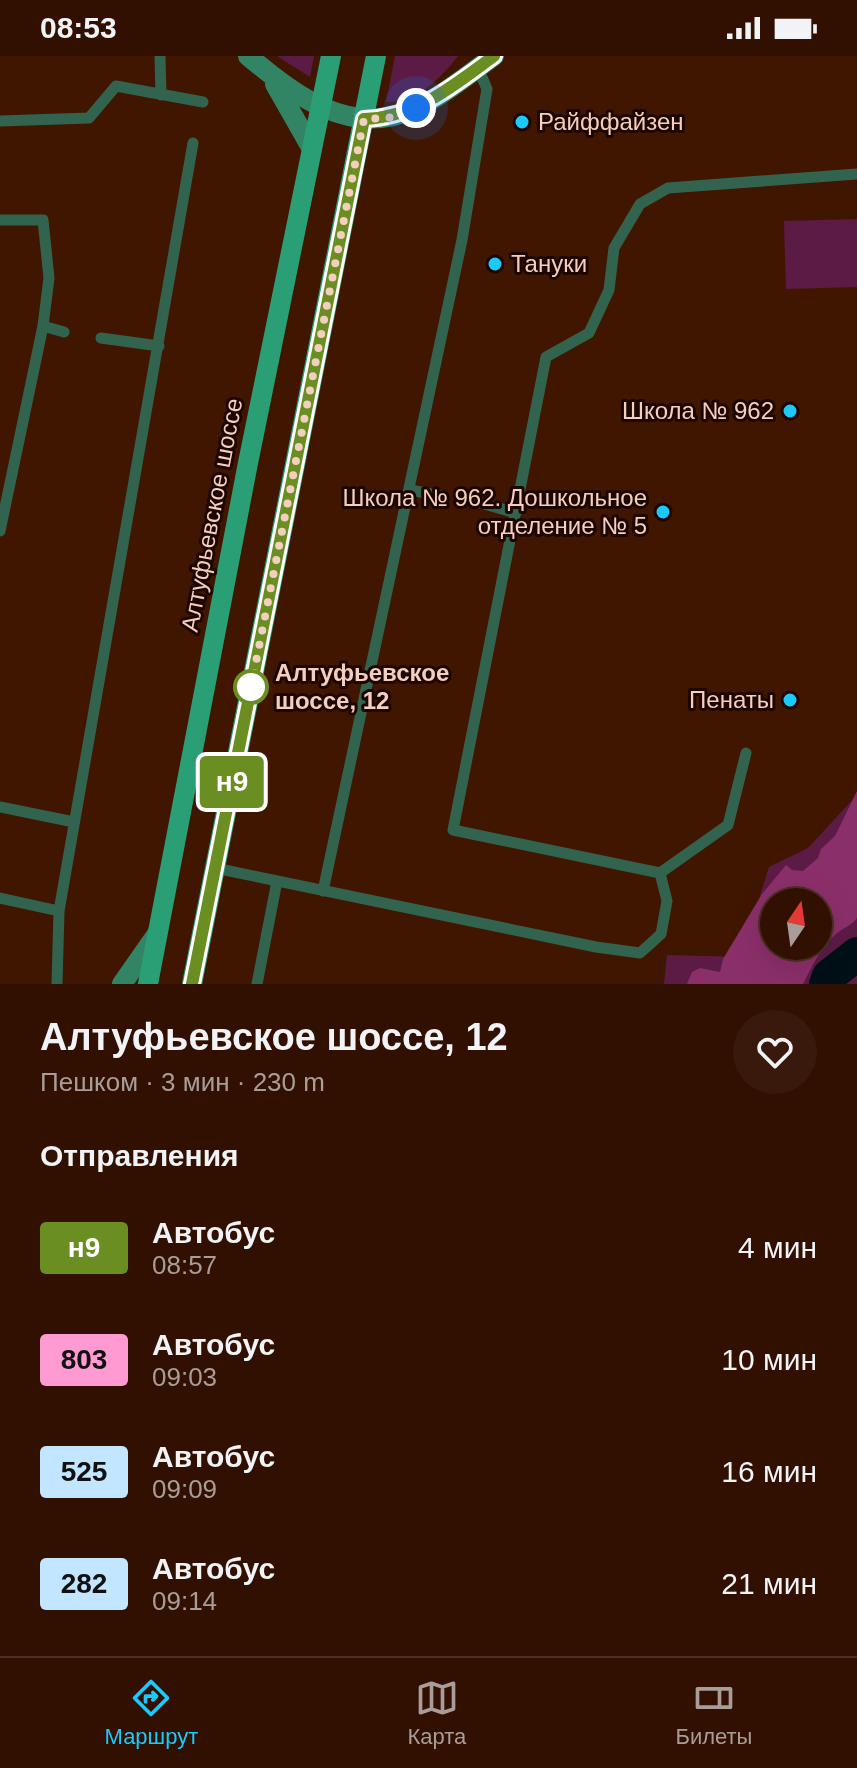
<!DOCTYPE html>
<html lang="ru">
<head>
<meta charset="utf-8">
<style>
  :root { --surface:#311001; --page:#39190b; --text:#f1f3f6; --muted:#a89d99; --line:#4c3023; --accent:#1acafc }
  body { margin:0; font-family:Arial,sans-serif; background:var(--page); color:var(--text); height:100vh; display:flex; flex-direction:column; font-size:30px; white-space:nowrap }
  * { box-sizing:border-box; margin:0 }
  p { font-size:26px; color:var(--muted) }
  .icon { flex:none; width:44px; height:44px; fill:none; stroke:currentColor; stroke-width:2; stroke-linecap:round; stroke-linejoin:round }
  .map { position:relative; height:928px; overflow:hidden }
  .details { display:flex; flex-direction:column; background:var(--surface); flex:1 }
  .details>* { flex:none }
  .badge { padding:0 16px; border-radius:6px; font-size:28px; line-height:52px }
  .needle { width:52px; rotate:13deg }
  .controls { position:absolute; left:760px; top:832px; display:grid; gap:16px }
  .controls a { display:grid; place-items:center; width:72px; height:72px; border-radius:50%; background:var(--surface); box-shadow:0 8px 32px #0002,0 0 0 2px var(--line); font-size:40px }
  .you { position:absolute; width:40px; height:40px; margin:-20px; border:6px solid #fff; border-radius:50%; background:#1a73e8; box-shadow:0 0 0 12px #1a73e833 }
  .map>.badge { position:absolute; translate:-50% -50%; box-shadow:0 0 0 4px #fff }
  h2 { padding:0 40px; font-size:30px; line-height:72px }
  .round { display:grid; place-items:center; flex:none; width:84px; height:84px; border-radius:42px; background:var(--page) }
  .head { display:flex; align-items:center; justify-content:space-between; height:136px; padding:0 40px }
  h1 { font-size:38px; font-weight:800; line-height:60px }
  ul { padding:0; list-style:none }
  li { display:flex; align-items:center; gap:24px; height:112px; padding:0 40px }
  li div { flex:1 }
  li b { display:block; font-size:30px }
  li em { font-style:normal }
  li .badge { min-width:88px; font-weight:700; text-align:center }
  .status { display:flex; justify-content:space-between; align-items:center; height:56px; padding:0 40px; background:var(--surface); direction:ltr }
  .status svg { height:22px; fill:currentColor }
  .menu { display:flex; justify-content:space-around; align-items:center; height:112px; border-top:2px solid var(--line); background:var(--surface); font-size:22px; color:var(--muted) }
  .menu a { display:grid; justify-items:center; gap:4px }
  .menu .on { color:var(--accent) }
  .map>svg:first-child { display:block }
</style>
</head>
<body>
<div class="status"><b>08:53</b><svg viewBox="0 0 49 12"><path d="M0 12V9h3v3zM5 12V6h3v6zM10 12V3h3v9zM15 12V0h3v12zM26 1h20v11H26zM47 4h2v5h-2z"/></svg></div>
<div class="map">
<svg width="857" height="928" viewBox="0 0 857 928">
  <rect width="100%" height="100%" fill="#411601"/>
  <!-- green -->
  <path fill="#5c1b45" fill-rule="evenodd" d="M277 0H314L310 21Z
    M395 0H458C441 22 417 47 386 46Z
    M857 163V231L786 233 784 165Z
    M857 739V928H664L667 899 741 901 769 811 808 792ZM774 846H818V890H774Z"/>
  <!-- forest -->
  <path fill="#8b2f6a" fill-rule="evenodd" d="M857 735V862C851 870 844 871 836 878 820 892 813 909 803 928H687L692 916 700 912 720 916 723 903 762 838 786 809 792 814 803 815 818 802 821 793 835 780ZM774 846H818V890H774Z"/>
  <g fill="none" stroke-linecap="round" stroke-linejoin="round">
    <!-- river -->
    <path stroke="#011017" stroke-width="34" d="M826 928 829 920 857 898"/>
    <!-- service -->
    <path stroke="#32634e" stroke-width="11" d="M160 0 161 39
      M0 65 89 62 116 30 203 46
      M0 164H43L49 222 43 270 64 276
      M101 282 159 290
      M410 434 442 440
      M474 445 516 457
      M0 475 43 270
      M0 751 74 766
      M215 812 596 891 640 897 661 878 667 845 660 817 453 774 546 301 589 277 609 234 614 192 640 148 668 132 857 118
      M660 817 728 769 746 697
      M323 835 462 184 487 33 478 12
      M0 842 59 855
      M57 928 59 855 193 87
      M257 928 277 825"/>
    <!-- secondary -->
    <path stroke="#318565" stroke-width="20" d="M248 0C296 40 351 83 416 52 444 39 469 18 494 0
      M275 28 312 93
      M122 928 157 878"/>
    <!-- primary -->
    <path stroke="#2a9f76" stroke-width="20" d="M148 928 248 407 331 0
      M192 928 376 0"/>
  </g>
  <g fill="none" stroke-linecap="round" stroke-linejoin="round">
    <!-- line casing -->
    <g stroke="#fff" stroke-width="18">
      <path id="line" d="M192 928 364 63C417 61 453 30 494 0"/>
    </g>
    <!-- line -->
    <use href="#line" stroke="#6b8e23" stroke-width="12"/>
    <!-- walk -->
    <path stroke="#f3cfbf" stroke-width="8" stroke-dasharray="0 14.4" d="M251 631 364 63 388 62 416 52"/>
  </g>
  <!-- markers -->
  <g fill="#1acafc" stroke="#1e0600" stroke-width="3">
    <circle cx="522" cy="66" r="8"/>
    <circle cx="495" cy="208" r="8"/>
    <circle cx="790" cy="355" r="8"/>
    <circle cx="663" cy="456" r="8"/>
    <circle cx="790" cy="644" r="8"/>
  </g>
  <circle fill="#fff" stroke="#6b8e23" stroke-width="4" cx="251" cy="631" r="16"/>
  <g text-anchor="middle" stroke-width="6" stroke-linejoin="round" paint-order="stroke">
    <!-- poi labels -->
    <g font-size="24" fill="#f3cfbf" stroke="#1e0600" text-anchor="end">
      <text x="538" y="74" text-anchor="start">Райффайзен</text>
      <text x="511" y="216" text-anchor="start">Тануки</text>
      <text x="774" y="363">Школа № 962</text>
      <text x="647" y="450">Школа № 962. Дошкольное<tspan x="647" dy="28">отделение № 5</tspan></text>
      <text x="774" y="652">Пенаты</text>
    </g>
    <!-- street labels -->
    <g font-size="24" fill="#f3cfbf" stroke="#1e0600">
      <text transform="translate(212 459) rotate(-79)" y="8">Алтуфьевское шоссе</text>
    </g>
    <!-- stop labels -->
    <g font-size="24" font-weight="bold" fill="#f3cfbf" stroke="#1e0600" text-anchor="start">
      <text x="275" y="625">Алтуфьевское<tspan x="275" dy="28">шоссе, 12</tspan></text>
    </g>
  </g>
</svg>
<div class="controls">
<a><svg class="needle" viewBox="-14 -14 28 28"><path d="M0-13l5 13h-10z" fill="#e53935"/><path d="M0 13l5-13h-10z" fill="#a89d99"/></svg></a>
</div>
<div class="you" style="left:416px;top:52px"></div>
<b class="badge" style="left:232px;top:726px;background:#6b8e23;color:#fff">н9</b>
</div>
<section class="details">
<div class="head"><div><h1>Алтуфьевское шоссе, 12</h1><p>Пешком · 3 мин · 230 m</p></div><a class="round"><svg class="icon" aria-label="heart" viewBox="0 0 24 24"><path d="M12 20l-8-8c-3-5 5-10 8-4 3-6 11-1 8 4z"/></svg></a></div>
<h2>Отправления</h2>
<ul>
<li><span class="badge" style="background:#6b8e23;color:#fff">н9</span><div><b>Автобус</b><p>08:57</p></div><em>4 мин</em></li>
<li><span class="badge" style="background:#ff9ad2;color:#111">803</span><div><b>Автобус</b><p>09:03</p></div><em>10 мин</em></li>
<li><span class="badge" style="background:#c2e6ff;color:#111">525</span><div><b>Автобус</b><p>09:09</p></div><em>16 мин</em></li>
<li><span class="badge" style="background:#c2e6ff;color:#111">282</span><div><b>Автобус</b><p>09:14</p></div><em>21 мин</em></li>
</ul>
</section>
<nav class="menu">
<a class="on"><svg class="icon" aria-label="directions" viewBox="0 0 24 24"><path d="M12 3l9 9-9 9-9-9zM9 14v-3h6M13 9l2 2-2 2"/></svg>Маршрут</a>
<a><svg class="icon" aria-label="map" viewBox="0 0 24 24"><path d="M3 6l6-2 6 2 6-2v14l-6 2-6-2-6 2zM9 4v14M15 6v14"/></svg>Карта</a>
<a><svg class="icon" aria-label="tickets" viewBox="0 0 24 24"><path d="M3 7h18v10H3zM15 7v10"/></svg>Билеты</a>
</nav>
</body>
</html>
